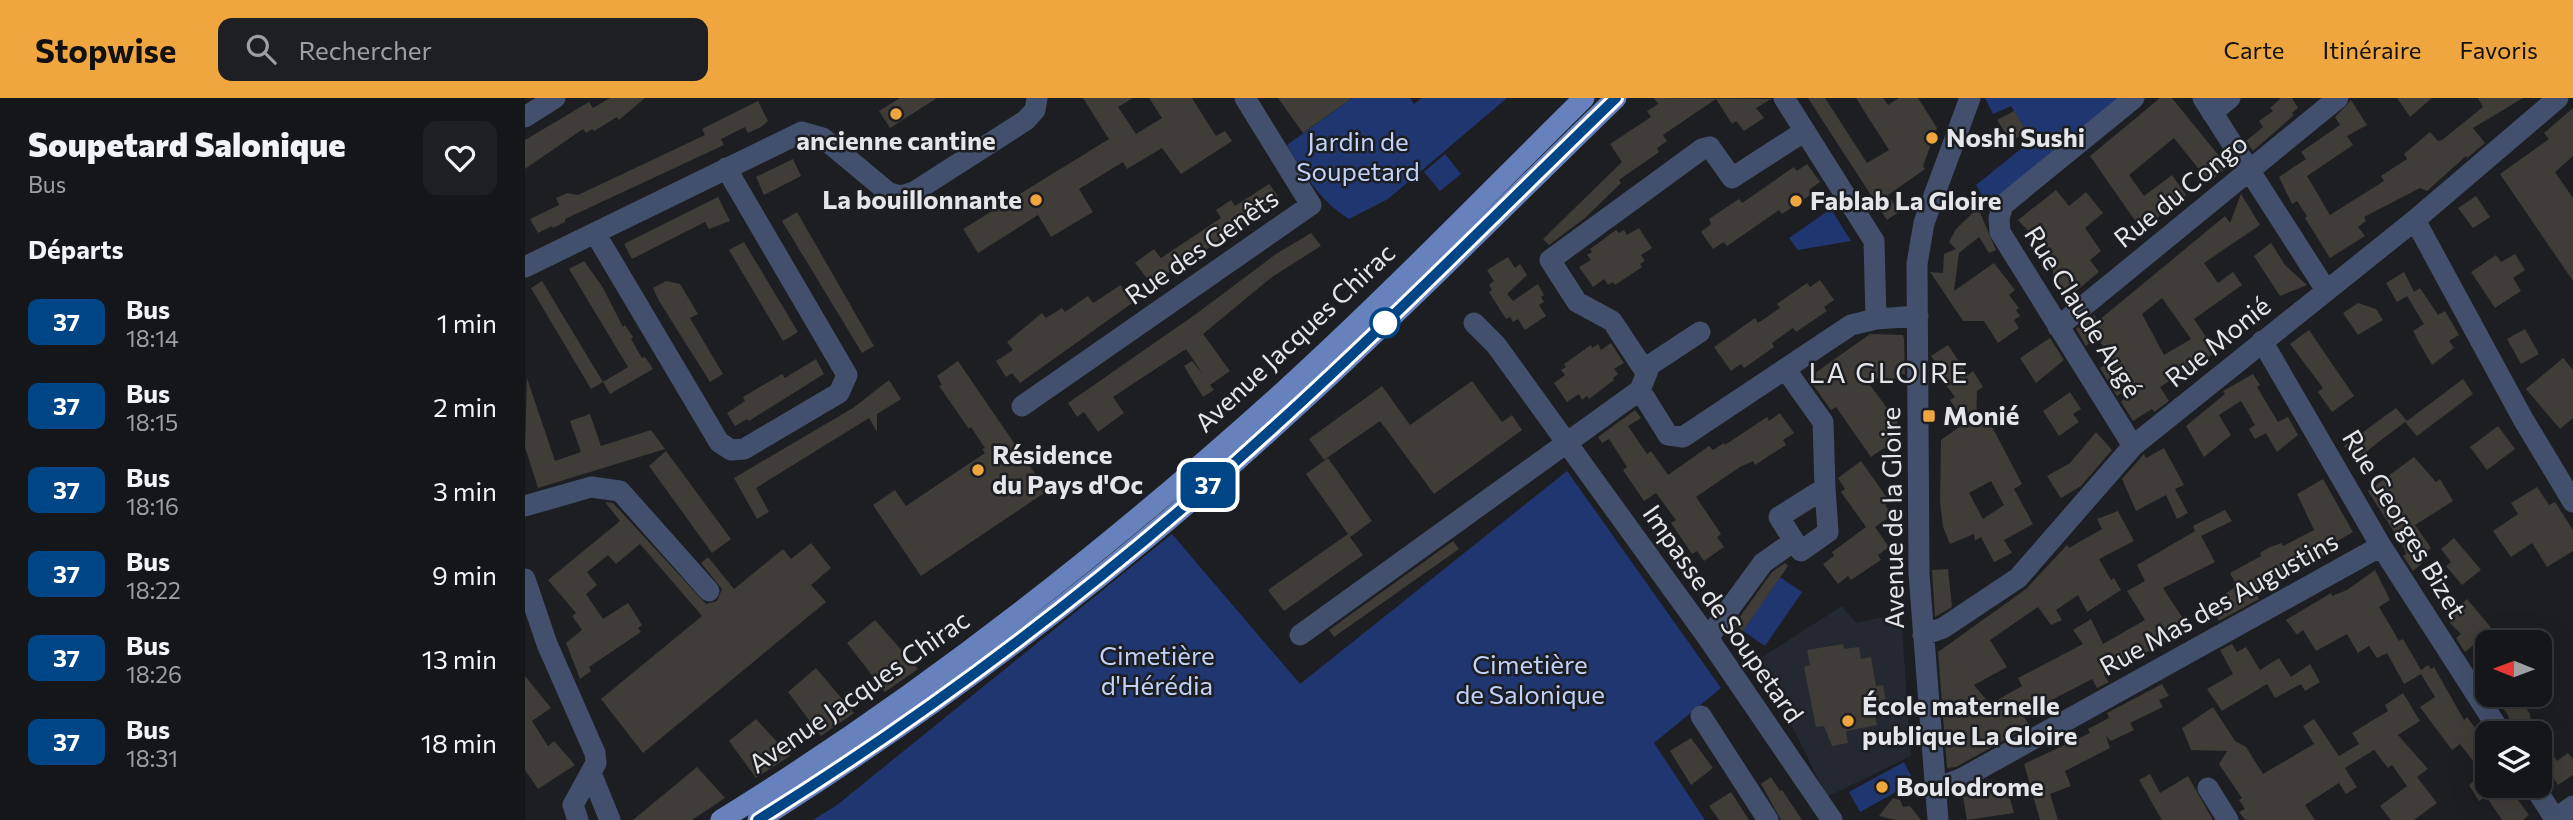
<!DOCTYPE html>
<html lang="fr">
<head>
<meta charset="utf-8">
<style>
  :root { --surface:#15161a; --page:#1e1f23; --text:#f1f3f6; --muted:#9d9fa2; --line:#343539; --accent:#f0a63e }
  body { margin:0; font-family:Commissioner,sans-serif; background:var(--page); color:var(--text); height:100vh; display:flex; flex-direction:column; font-size:26px; white-space:nowrap }
  * { box-sizing:border-box; margin:0 }
  p { font-size:23px; color:var(--muted) }
  .icon { flex:none; width:38px; height:38px; fill:none; stroke:currentColor; stroke-width:2; stroke-linecap:round; stroke-linejoin:round }
  .map { position:relative; flex:1; overflow:hidden }
  .drawer { display:flex; flex-direction:column; background:var(--surface); width:525px }
  .drawer>* { flex:none }
  .badge { padding:0 14px; border-radius:10px; font-size:24px; line-height:46px }
  .needle { width:46px; rotate:271deg }
  .buttons { position:absolute; left:1950px; top:532px; display:grid; gap:14px }
  .buttons a { display:grid; place-items:center; width:77px; height:77px; border-radius:14px; background:var(--surface); box-shadow:0 7px 28px #0002,0 0 0 2px var(--line); font-size:35px }
  .map>.badge { position:absolute; translate:-50% -50%; box-shadow:0 0 0 4px #fff }
  h2 { padding:0 28px; font-size:26px; line-height:63px }
  .round { display:grid; place-items:center; flex:none; width:74px; height:74px; border-radius:14px; background:var(--page) }
  .head { display:flex; align-items:center; justify-content:space-between; height:119px; padding:0 28px }
  h1 { font-size:33px; font-weight:800; line-height:52px }
  ul { padding:0; list-style:none }
  li { display:flex; align-items:center; gap:21px; height:84px; padding:0 28px }
  li div { flex:1 }
  li b { display:block; font-size:26px }
  li em { font-style:normal }
  li .badge { min-width:77px; font-weight:700; text-align:center }
  header { display:flex; align-items:center; gap:42px; box-sizing:border-box; height:98px; padding:0 35px; background:var(--accent); color:#111 }
  header strong { font-size:33px }
  nav { display:flex; gap:38px; margin-inline-start:auto; font-size:24px }
  .search { width:490px; height:63px; background:var(--page); display:flex; align-items:center; gap:18px; box-sizing:border-box; padding:0 24px; border-radius:14px; color:var(--muted); font-size:26px }
  main { display:flex; flex:1; min-height:0 }
  .map>svg:first-child { display:block }
</style>
</head>
<body>
<header>
<strong>Stopwise</strong>
<div class="search"><svg class="icon" aria-label="search" viewBox="0 0 24 24"><circle cx="10" cy="10" r="6"/><path d="M15 15l6 6"/></svg>Rechercher</div>
<nav><a>Carte</a><a>Itinéraire</a><a>Favoris</a></nav>
</header>
<main>
<section class="drawer">
<div class="head"><div><h1>Soupetard Salonique</h1><p>Bus</p></div><a class="round"><svg class="icon" aria-label="heart" viewBox="0 0 24 24"><path d="M12 20l-8-8c-3-5 5-10 8-4 3-6 11-1 8 4z"/></svg></a></div>
<h2>Départs</h2>
<ul>
<li><span class="badge" style="background:#004687;color:#fff">37</span><div><b>Bus</b><p>18:14</p></div><em>1 min</em></li>
<li><span class="badge" style="background:#004687;color:#fff">37</span><div><b>Bus</b><p>18:15</p></div><em>2 min</em></li>
<li><span class="badge" style="background:#004687;color:#fff">37</span><div><b>Bus</b><p>18:16</p></div><em>3 min</em></li>
<li><span class="badge" style="background:#004687;color:#fff">37</span><div><b>Bus</b><p>18:22</p></div><em>9 min</em></li>
<li><span class="badge" style="background:#004687;color:#fff">37</span><div><b>Bus</b><p>18:26</p></div><em>13 min</em></li>
<li><span class="badge" style="background:#004687;color:#fff">37</span><div><b>Bus</b><p>18:31</p></div><em>18 min</em></li>
</ul>
</section>
<div class="map">
<svg width="2048" height="722" viewBox="0 0 2048 722">
  <rect width="100%" height="100%" fill="#1c1e22"/>
  <!-- built -->
  <path fill="#232831" d="M1317 508 1331 525 1376 515 1386 658 1302 699 1234 561Z"/>
  <!-- green -->
  <path fill="#203671" d="M827 0H885L889 6 897 0H982L863 101 824 121C795 103 779 76 762 47Z
    M1460 0H1597L1464 110 1451 87 1507 42 1486 8 1468 16Z
    M920 56 936 76 915 93 899 74Z
    M1306 111 1326 143 1273 152 1264 140Z
    M1042 373 1196 590 1129 645 1180 722H288L312 707 647 436 775 586Z
    M1255 479 1277 494 1240 548 1218 533Z
    M1379 664 1389 684 1335 714 1324 694Z"/>
  <!-- building -->
  <path fill="#403c38" fill-rule="evenodd" d="M85 0H120L94 22 92 19 69 33 67 31 61 35 58 31 0 71V42L64 4 68 10Z
    M375 0H412L365 30 354 13Z
    M558 0H608L593 9 611 36 637 20 624 0H667L691 38 700 33 707 43 656 76 637 50 602 71 598 64 554 91 568 114 526 139 513 117 453 155 438 131 584 41Z
    M753 0H827L778 35Z
    M1129 0 1246 1 1231 10 1239 20 1219 33 1211 23 1207 26 1191 1 1138 37 1142 43 1132 50 1134 54 1094 82 1096 85 1060 120 1024 147 1018 141 1097 64 1085 46 1126 19 1122 13 1133 6Z
    M1283 0H1300L1342 65 1364 52 1331 0H1358L1363 7 1374 0H1393L1412 30 1398 68 1400 71 1363 97 1374 114 1362 122Z
    M1635 0H1647L1703 69 1684 84 1649 40 1604 77 1619 98 1647 77 1661 97 1633 119 1635 123 1618 134 1565 58Z
    M1756 0H1767L1773 10 1767 15 1769 17 1728 53 1721 43 1738 29 1734 23 1748 13 1745 10Z
    M1872 0H1907L1885 19Z
    M1953 0H1998L1948 30 1960 45 1942 60 1941 58 1902 93 1895 90 1839 119 1841 123 1833 129 1840 138 1805 160 1780 120 1782 118 1772 103 1767 106 1754 79 1781 61 1776 54 1815 27 1810 19 1826 2 1842 27 1822 38 1828 47 1782 78 1805 117 1859 83 1856 78 1882 61 1879 56 1905 34 1913 43 1917 42 1958 9Z
    M233 3 243 23 236 29 223 35 220 29 196 41 199 47 40 121V124L28 130 27 128 13 135 5 121 34 107 31 100 42 95 53 97 142 55 180 37 177 31Z
    M2048 10V58L2030 74 2048 100V183L1975 76 2024 41 2019 35Z
    M1489 13 1502 33 1486 44 1472 22Z
    M268 61 276 78 239 97 231 79Z
    M1282 66 1295 84 1284 92 1287 96 1257 116 1254 112 1202 148 1199 144 1188 151 1176 134 1186 126 1184 121 1214 101 1217 105 1269 69 1272 73Z
    M744 86 753 98 673 158 671 156 636 180 634 178 625 184 610 165 629 151 636 160 696 120 691 112 706 102 710 108Z
    M1531 92 1544 108 1561 94 1578 115 1560 130 1576 153 1565 162 1574 174 1545 198 1528 177V168L1517 155 1523 150 1504 141 1505 135 1493 122Z
    M1716 96 1735 127 1679 165 1693 185 1708 174 1717 187 1669 221 1691 254 1635 289 1644 303 1629 314 1627 311 1608 323 1596 304 1610 288 1592 298 1575 270 1587 262 1572 239 1561 248 1551 231 1569 217 1573 223 1700 118 1705 125ZM1637 200 1666 241 1639 257 1617 216Z
    M1951 98 1965 119 1948 130 1933 110Z
    M193 99 205 123 184 131 180 124 107 161 99 146Z
    M1453 110 1471 152 1464 155 1454 139 1434 155 1429 193 1469 165 1490 192 1484 197 1494 210 1491 212 1495 218 1489 222 1494 230 1473 245 1459 223H1438L1405 174 1418 175 1419 156 1431 151 1424 144 1431 131Z
    M272 114 349 248 337 255 257 123Z
    M1114 130 1127 150 1116 157 1120 163 1115 166 1117 169 1090 187 1088 184 1083 187 1079 181 1068 189 1054 169 1066 162 1062 157 1067 154 1065 151 1091 132 1094 135 1099 132 1102 137Z
    M786 135 796 148 747 179 678 236 705 273 685 287 689 292 678 299 659 268 667 263 678 276 661 251 588 299 599 315 573 334 559 314 552 319 543 305 671 216 751 156Z
    M219 144 273 234 258 243 204 152Z
    M1746 145 1760 167 1782 187 1755 198 1729 158Z
    M1990 156 2000 172 1988 180 1996 193 1970 210 1946 174 1971 157 1976 164Z
    M983 159 990 170 995 166 1002 177 982 196 988 203 1013 186 1019 197 1016 199 1019 204 1014 207 1021 218 1000 232 993 221 988 224 985 219 981 221 964 194 967 192 964 187 969 183 962 172Z
    M59 163 77 188 98 229 100 227 108 239 106 241 117 260 120 259 128 271 85 296 78 284 103 269 44 171Z
    M1879 174 1889 194 1895 190 1913 217 1920 213 1934 237 1924 243 1929 250 1907 267 1889 236 1892 239 1888 233 1899 226 1882 198 1872 204 1861 185Z
    M1295 182 1309 202 1299 209 1302 213 1271 234 1268 230 1247 245 1249 249 1219 270 1216 266 1206 273 1189 249 1230 220 1233 225 1255 210 1252 206 1282 185 1285 189Z
    M17 183 78 284 66 291 6 190Z
    M141 183 155 186 173 216 165 220 198 276 185 284 134 203 128 190Z
    M607 184 617 198 495 285 487 275 481 279 471 263 488 252 482 244 517 215 521 220 537 210 540 214 563 198 568 205 596 187 598 191Z
    M1833 205 1851 211 1858 222 1833 237 1818 215Z
    M2000 231 2014 256 1996 266 1982 241Z
    M1784 232 1829 298 1807 314 1793 294 1798 290 1765 246Z
    M1345 236 1378 237 1379 241 1380 276H1376L1375 281 1340 280 1373 325 1366 334 1371 342 1346 359 1311 309 1306 312 1283 280Z
    M1525 240 1539 262 1511 285 1495 260Z
    M1086 245 1099 265 1089 271 1093 276 1088 280 1089 282 1064 301 1062 298 1057 302 1054 296 1042 304 1029 285 1040 277 1036 272 1041 269 1039 266 1066 247 1067 250 1073 246 1076 252Z
    M1423 247 1443 277 1448 273 1458 289 1452 293 1451 327 1462 319 1497 386 1489 391 1508 426 1479 442 1487 455 1469 464 1456 439 1450 443 1449 436 1425 446 1418 429 1415 403 1416 342 1440 325 1425 302 1430 299 1421 287 1425 284 1406 258ZM1466 383 1479 407 1458 421 1444 395Z
    M2038 260 2048 272V320L2035 331 2001 291Z
    M291 261 299 276 224 323 222 321 210 328 202 315 220 303 218 299 257 276 260 280Z
    M433 263 522 393 396 478 348 407 370 392 381 408 460 355 457 351 460 350 446 329 444 331 414 288 417 287 412 278Z
    M1728 276 1735 287 1732 289 1753 324 1763 319 1773 337 1752 354 1741 335 1730 341 1724 331 1730 327 1716 303 1694 317 1706 337 1679 359 1661 328 1700 296 1698 293Z
    M2 280 30 363 56 354 45 323 65 316 76 348 126 332 140 351 13 390 0 349Z
    M1938 281 1948 296 1892 338 1880 324 1830 362 1819 348 1871 310 1882 323Z
    M364 282 376 301 352 316V334L344 320 231 390 244 414 232 421 209 380 328 310Z
    M947 283 977 324 987 317 997 332 909 396 855 323 799 362 784 341 857 288 885 327Z
    M1545 294 1556 311 1548 316 1554 324 1534 338 1518 313Z
    M1110 312 1116 320 1103 328 1122 356 1126 353 1143 377 1184 348 1188 352 1199 345 1200 347 1242 319 1244 323 1255 315 1269 335 1258 342 1261 347 1230 367 1228 363 1215 369 1171 399 1196 436 1192 439 1199 449 1179 463 1172 453 1167 456 1146 425 1151 422 1131 395 1119 403 1098 372 1102 369 1084 341 1077 345 1073 339Z
    M1973 328 1990 351 1962 372 1945 349Z
    M1571 334 1587 352 1556 388 1536 400 1522 378 1545 365Z
    M1639 350 1659 387 1650 391 1663 415 1652 421 1641 397 1611 413 1597 381 1619 356 1621 360Z
    M141 353 206 441 187 455 124 368Z
    M1889 359 1911 384 1915 381 1928 403 1890 427 1906 450 1894 460 1897 465 1888 473 1878 458 1881 456 1878 448 1843 393Z
    M803 360 847 423 825 439 838 457 759 513 743 492 823 436 781 376Z
    M1336 363 1365 404 1360 407 1367 417 1350 429 1364 449 1353 457 1356 462 1326 482 1323 478 1313 486 1298 466 1309 458 1307 454 1341 429 1316 394 1320 391 1313 380Z
    M1798 381 1828 434 1809 445 1811 449 1787 465 1731 496 1734 501 1694 523 1687 512 1697 507 1694 500 1712 488 1705 475 1736 458 1735 455 1745 449 1757 445 1758 448 1789 432 1772 396Z
    M2012 389 2024 407 2030 404 2048 432V453L2022 469 2007 445 1986 459 1968 433 1993 416 1986 405Z
    M80 404 88 405 181 506 192 503 197 491 176 465 183 459 209 491 258 451 266 461 286 445 306 470 286 487 301 504 118 655 76 601 177 518 115 446 91 466 83 457 62 474 72 487 61 496 78 521 103 505 117 527 113 530 116 534 64 569 66 573 55 581 41 545 57 532 47 518 51 515 23 482 95 423Z
    M1700 412 1707 423 1676 438 1690 464 1638 490 1665 531 1579 577 1584 584 1572 590 1567 581 1498 617 1505 628 1431 669 1422 670 1413 554 1501 491 1542 447 1544 450 1577 431 1572 421 1593 413 1609 443 1574 461 1586 482 1589 480 1596 492 1562 514 1553 497 1531 512 1537 522 1526 527 1513 509 1465 542 1482 569 1449 587 1465 606 1497 588 1493 580 1558 546 1548 532 1566 521 1578 546 1620 522 1602 493 1620 483 1612 467 1670 433 1668 428Z
    M1929 440 1956 472 1937 487 1921 468 1926 464 1916 451Z
    M928 443 934 451 809 539 804 532Z
    M1260 465 1263 468 1218 533 1209 527 1247 474Z
    M1423 471 1427 509 1410 519 1407 472Z
    M1850 472 1865 502 1854 509 1874 543 1878 541 1896 572 1903 567 1906 571 1909 569 1939 622 1942 619 1962 646V688H1983L2004 717 1998 722H1977L1961 698 1954 703 1944 687 1958 676 1935 646 1927 652 1895 609 1910 599 1896 576 1879 586 1862 555 1852 560 1844 548 1833 555 1822 536 1791 553 1778 532 1772 537 1761 522 1806 495 1807 498 1822 492Z
    M1942 501 1978 544H1962V563L1950 546 1940 554 1931 540 1936 536 1925 525V515Z
    M350 522 393 571 360 594 322 545Z
    M1318 546 1319 551 1334 549 1336 561 1346 559 1351 588 1358 587 1362 609 1349 612 1352 627 1321 633 1323 645 1307 648 1299 628 1291 629 1279 569 1285 567 1282 552Z
    M1707 546 1712 554 1721 549 1735 572 1754 560 1766 579 1785 566 1795 584 1780 593 1776 586 1750 600 1742 586 1697 613 1682 591 1708 576 1695 552Z
    M291 570 329 615 296 638 263 594Z
    M0 578 26 610 7 623 23 648 29 643 50 667 13 691 0 672Z
    M1637 586 1644 598 1634 602 1638 609 1605 625 1609 632 1586 643 1581 638 1585 650 1540 673 1546 688 1525 696 1533 722H1515L1499 666 1565 635 1563 631 1584 620 1582 615Z
    M1878 595 1895 623 1873 637 1903 671 1892 679 1912 705 1889 722H1866L1855 708 1882 688 1867 667 1863 670 1849 652 1820 670 1832 689 1821 696 1814 685 1780 707 1790 722H1720L1714 714 1720 711 1714 702 1717 700 1694 666 1702 653 1666 652 1657 630 1688 609 1710 643 1721 649 1738 676 1789 646 1778 628 1789 621 1814 658 1834 646 1827 635 1863 613 1860 607Z
    M1968 597H1993L2005 616 2006 635H1989L1983 617Z
    M231 621 265 658 231 680 204 643Z
    M2014 638 2032 663 2043 655 2048 661V677L2033 687 2019 666 2014 669Z
    M1166 640 1188 670 1166 687 1145 653Z
    M172 669 200 700 167 722H108Z
    M1625 676 1635 695 1663 678 1688 722H1637L1614 682Z
    M1246 679 1255 693 1257 692 1277 722H1256L1236 686Z
    M1481 687 1489 715 1442 722 1438 699Z
    M1206 694 1224 722H1194L1184 708Z
    M1368 700 1375 702 1378 709 1385 708 1396 722H1370L1354 718Z"/>
  <g fill="none" stroke-linecap="round" stroke-linejoin="round">
    <!-- minor -->
    <path stroke="#43506d" stroke-width="21" d="M1259 0 1349 143 1351 221
      M1678 0 1801 192
      M1687 15 1705 0
      M0 19 30 0
      M1890 122 1998 321 2048 404
      M70 135 194 344 206 352 219 351 314 295 322 277 201 70
      M0 169 277 34 298 40 364 95 376 98 389 94 501 22 510 12 512 0
      M949 225 971 247 1183 540 1307 722
      M1533 229 1813 0
      M1737 243 1856 448 1976 635
      M1120 273 1087 223 1052 204 1025 162 1177 51 1185 49 1207 80 1280 33
      M1115 292 1143 337 1158 339 1326 227 1351 221 1393 218
      M497 308 786 107 720 0
      M1608 348 1475 134 1474 120 1478 107 1609 0
      M0 408 66 389 95 393 184 493
      M1269 443 1276 453 1303 434 1300 390
      M0 481 22 546 70 655 71 665 48 707 53 722
      M775 537 1115 292 1125 267 1175 234
      M1398 537 1418 530 1493 480 1608 348 1890 122 2033 0
      M1183 540 1238 465 1269 443 1254 419 1300 390 1298 324 1261 272
      M1176 618 1243 722
      M66 675 85 722
      M2009 688 2030 721
      M1411 690 1436 681 1856 448
      M1683 690 1703 722
      M1413 722 1394 476 1392 166 1399 125 1445 0
      M2029 722 2048 708"/>
    <!-- major -->
    <path stroke="#6781bd" stroke-width="21" d="M196 722C397 598 584 451 759 293 862 199 960 98 1059 0
      M233 722C415 607 590 475 749 329 866 223 978 110 1091 0"/>
  </g>
  <g fill="none" stroke-linecap="round" stroke-linejoin="round">
    <!-- line casing -->
    <g stroke="#fff" stroke-width="16">
      <path id="line" d="M233 722C416 608 590 475 749 329 866 223 977 110 1091 0"/>
    </g>
    <!-- line -->
    <use href="#line" stroke="#004687" stroke-width="10"/>
  </g>
  <!-- markers -->
  <g fill="#f0a63e" stroke="#1c1e22" stroke-width="2.5">
    <circle cx="371" cy="16" r="7"/>
    <circle cx="1407" cy="40" r="7"/>
    <circle cx="511" cy="102" r="7"/>
    <circle cx="1271" cy="103" r="7"/>
    <rect x="1397" y="311" width="14" height="14" rx="3.5"/>
    <circle cx="453" cy="372" r="7"/>
    <circle cx="1323" cy="623" r="7"/>
    <circle cx="1357" cy="689" r="7"/>
  </g>
  <circle fill="#fff" stroke="#004687" stroke-width="3.5" cx="860" cy="225" r="14"/>
  <g text-anchor="middle" stroke-width="5" stroke-linejoin="round" paint-order="stroke">
    <!-- poi labels -->
    <g font-size="26" font-weight="bold" fill="#e5e6e9" stroke="#1c1e22" text-anchor="start">
      <text x="1421" y="49">Noshi Sushi</text>
      <text x="371" y="52" text-anchor="middle">ancienne cantine</text>
      <text x="497" y="111" text-anchor="end">La bouillonnante</text>
      <text x="1285" y="112">Fablab La Gloire</text>
      <text x="1418" y="327">Monié</text>
      <text x="467" y="366">Résidence<tspan x="467" dy="30">du Pays d'Oc</tspan></text>
      <text x="1337" y="617">École maternelle<tspan x="1337" dy="30">publique La Gloire</tspan></text>
      <text x="1371" y="698">Boulodrome</text>
    </g>
    <!-- park labels -->
    <g font-size="26" fill="#c0d2f9" stroke="#1c1e22">
      <text x="833" y="53">Jardin de<tspan x="833" dy="30">Soupetard</tspan></text>
      <text x="632" y="567">Cimetière<tspan x="632" dy="30">d'Hérédia</tspan></text>
      <text x="1005" y="576">Cimetière<tspan x="1005" dy="30">de Salonique</tspan></text>
    </g>
    <!-- street labels -->
    <g font-size="26" fill="#e5e6e9" stroke="#1c1e22">
      <text transform="translate(1656 93) rotate(-39)" y="9">Rue du Congo</text>
      <text transform="translate(677 149) rotate(-35)" y="9">Rue des Genêts</text>
      <text transform="translate(1558 214) rotate(58)" y="9">Rue Claude Augé</text>
      <text transform="translate(770 240) rotate(-43)" y="9">Avenue Jacques Chirac</text>
      <text transform="translate(1693 244) rotate(-39)" y="9">Rue Monié</text>
      <text transform="translate(1368 420) rotate(-91)" y="9">Avenue de la Gloire</text>
      <text transform="translate(1879 426) rotate(59)" y="9">Rue Georges Bizet</text>
      <text transform="translate(1694 506) rotate(-29)" y="9">Rue Mas des Augustins</text>
      <text transform="translate(1198 516) rotate(55)" y="9">Impasse de Soupetard</text>
      <text transform="translate(334 594) rotate(-35)" y="9">Avenue Jacques Chirac</text>
    </g>
    <!-- neighbourhood labels -->
    <g font-size="28" letter-spacing="2" fill="#e5e6e9" stroke="#1c1e22">
      <text x="1364" y="285">LA GLOIRE</text>
    </g>
  </g>
</svg>
<div class="buttons">
<a><svg class="needle" viewBox="-14 -14 28 28"><path d="M0-13l5 13h-10z" fill="#e53935"/><path d="M0 13l5-13h-10z" fill="#9d9fa2"/></svg></a>
<a><svg class="icon" aria-label="layers" viewBox="0 0 24 24"><path d="M12 4l9 5-9 5-9-5zM3 14l9 5 9-5"/></svg></a>
</div>
<b class="badge" style="left:683px;top:387px;background:#004687;color:#fff">37</b>
</div>
</main>
</body>
</html>
